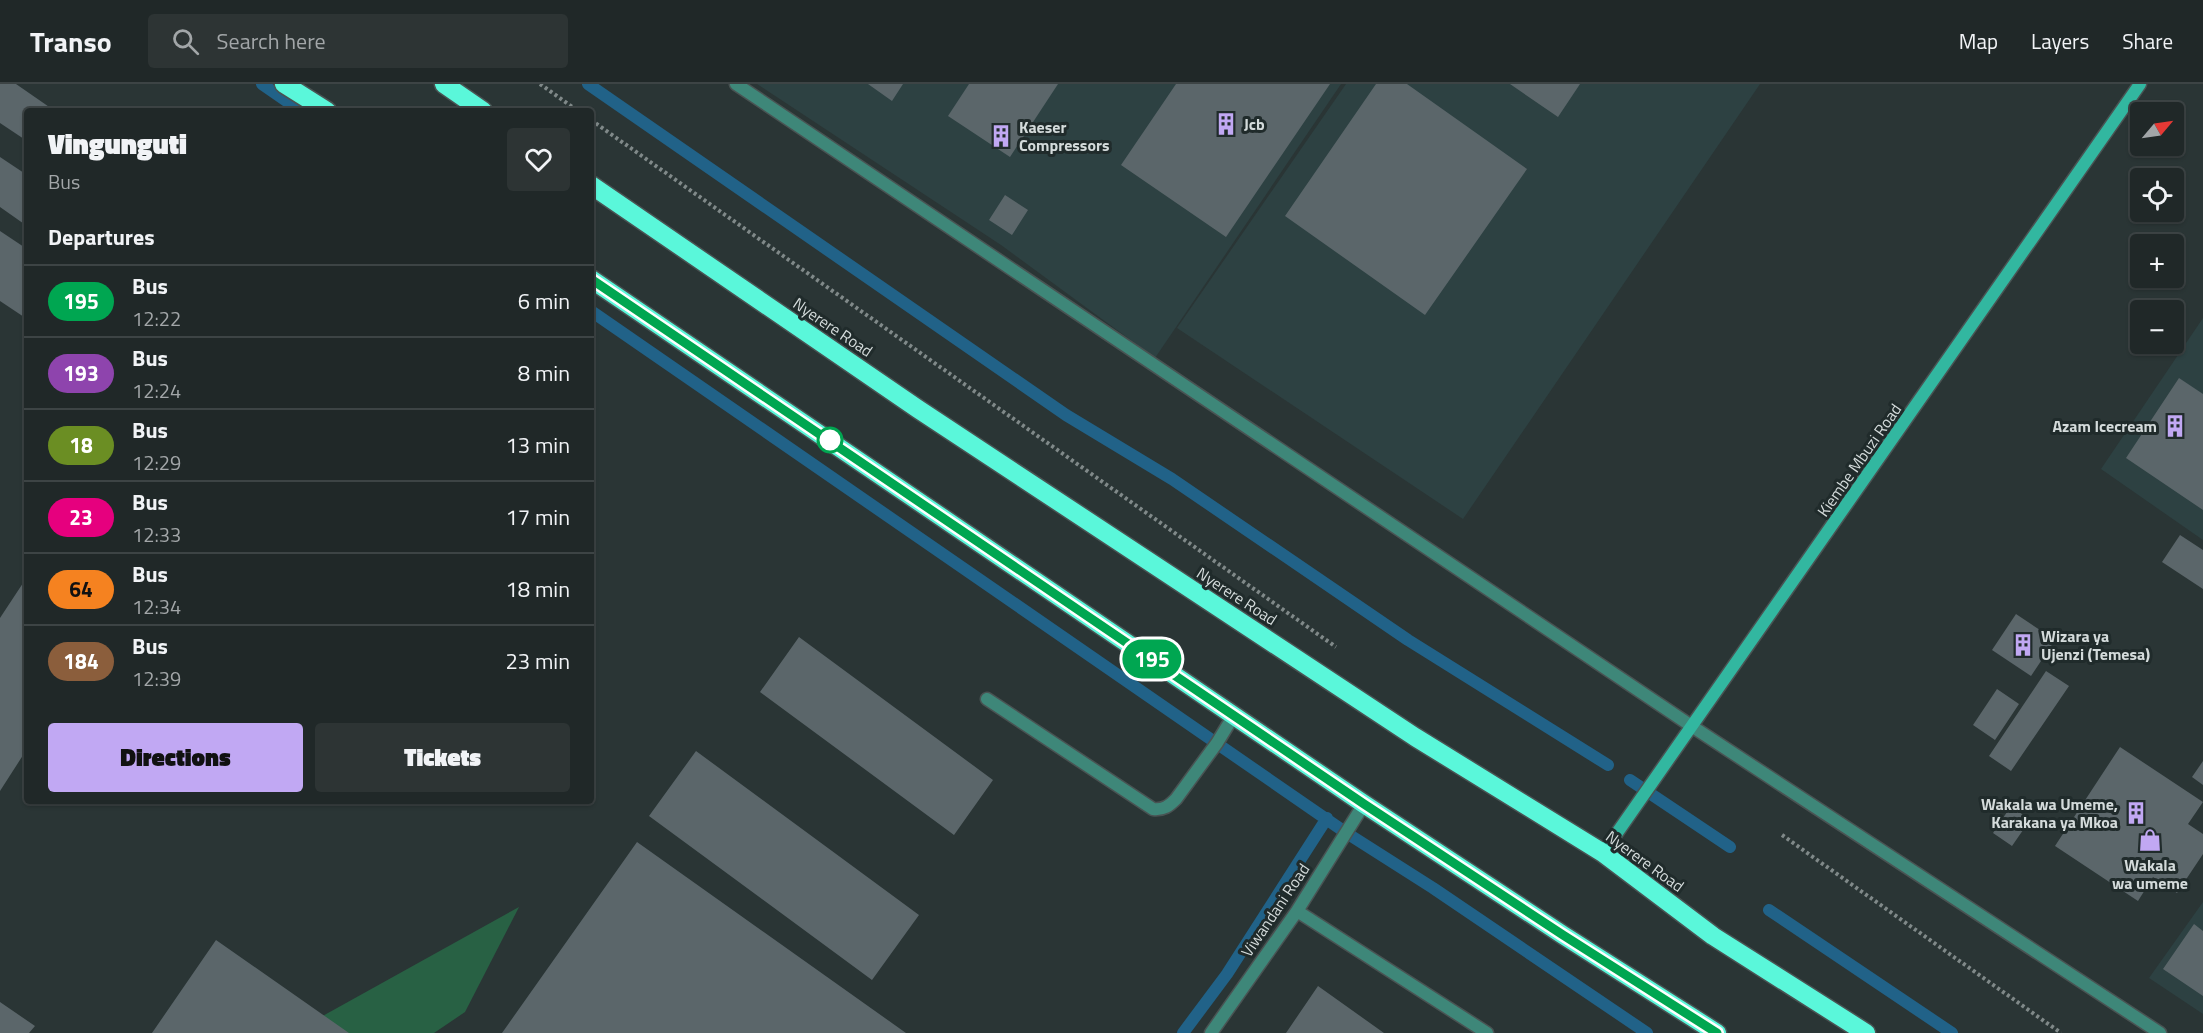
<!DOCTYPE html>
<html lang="en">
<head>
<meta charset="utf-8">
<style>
  :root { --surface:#202828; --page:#2d3434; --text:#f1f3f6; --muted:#a2a6a8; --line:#3d4445; --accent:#c1a8f3 }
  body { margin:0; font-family:"Titillium Web",sans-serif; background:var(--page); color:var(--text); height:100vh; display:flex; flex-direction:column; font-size:22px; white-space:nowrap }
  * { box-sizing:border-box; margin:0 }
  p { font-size:20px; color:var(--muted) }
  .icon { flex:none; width:33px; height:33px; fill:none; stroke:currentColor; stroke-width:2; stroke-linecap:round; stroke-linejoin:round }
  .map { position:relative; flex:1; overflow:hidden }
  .sheet { position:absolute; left:24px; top:24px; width:570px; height:696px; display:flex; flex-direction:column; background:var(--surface); border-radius:6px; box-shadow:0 2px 4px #0004,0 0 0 2px var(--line) }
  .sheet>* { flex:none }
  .badge { padding:0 12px; border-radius:20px; font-size:21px; line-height:39px }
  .needle { width:39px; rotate:61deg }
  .controls { position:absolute; left:2130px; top:18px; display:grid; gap:12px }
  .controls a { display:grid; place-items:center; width:54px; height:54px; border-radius:6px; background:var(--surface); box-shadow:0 2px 4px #0004,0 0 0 2px var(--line); font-size:30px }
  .map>.badge { position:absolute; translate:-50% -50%; box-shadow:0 0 0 3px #fff }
  h2 { padding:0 24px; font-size:22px; line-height:54px }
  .round { display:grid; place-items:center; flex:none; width:63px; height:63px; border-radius:6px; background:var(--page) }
  .summary { display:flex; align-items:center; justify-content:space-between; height:102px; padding:0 24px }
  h1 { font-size:28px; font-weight:800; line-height:45px }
  .cta { display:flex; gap:12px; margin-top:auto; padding:12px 24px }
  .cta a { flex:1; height:69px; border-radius:6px; background:var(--accent); color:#111; font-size:24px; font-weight:800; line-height:69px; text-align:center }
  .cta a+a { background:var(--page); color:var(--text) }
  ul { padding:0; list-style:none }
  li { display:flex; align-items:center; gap:18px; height:72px; padding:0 24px; border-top:2px solid var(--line) }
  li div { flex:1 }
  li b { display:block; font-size:22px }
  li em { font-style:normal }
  li .badge { min-width:66px; font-weight:700; text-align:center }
  header { display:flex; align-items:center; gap:36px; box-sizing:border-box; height:84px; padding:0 30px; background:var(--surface); border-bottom:2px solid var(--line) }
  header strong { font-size:28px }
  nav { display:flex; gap:33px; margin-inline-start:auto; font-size:21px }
  .search { width:420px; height:54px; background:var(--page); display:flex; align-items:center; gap:15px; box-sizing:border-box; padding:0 21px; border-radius:6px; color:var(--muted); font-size:22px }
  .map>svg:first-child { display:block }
</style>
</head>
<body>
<header>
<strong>Transo</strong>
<div class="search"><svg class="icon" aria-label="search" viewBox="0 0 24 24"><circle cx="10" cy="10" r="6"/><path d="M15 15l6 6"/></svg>Search here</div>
<nav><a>Map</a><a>Layers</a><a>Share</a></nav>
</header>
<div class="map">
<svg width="2203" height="949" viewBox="0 0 2203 949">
  <rect width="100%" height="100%" fill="#2a3535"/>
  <!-- built -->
  <path fill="#2d4142" d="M757 0H1341L1155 274 1001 161Z
    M1346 0H1760L1463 435 1177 244Z
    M2203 234V456L2101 385Z
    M2203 818V930L2149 894Z"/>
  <!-- green -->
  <path fill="#286144" d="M519 823 465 928 434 949H292Z"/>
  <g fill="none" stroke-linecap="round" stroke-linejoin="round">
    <!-- stream -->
    <path stroke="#216288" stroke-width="12" d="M262 0 301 27
      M588 0 1066 331 1172 395 1408 556 1608 681
      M591 227 1345 748 1433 804 1647 949
      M1630 696 1730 763
      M1769 826 1952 949
      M1183 949 1227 890 1327 734"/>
  </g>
  <!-- building -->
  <path fill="#5b666a" d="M0 0H16L55 27H27V57L0 39Z
    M868 0H903L892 17Z
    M969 0H1058L1010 73 948 32Z
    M1176 0H1330L1226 153 1121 81Z
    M1376 0H1407L1527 85 1425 231 1285 132Z
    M1510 0H1580L1558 33Z
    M0 73 27 91V142L0 123Z
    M1005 111 1028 126 1012 151 989 136Z
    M0 147 27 165V235L0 217Z
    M2179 294 2203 310V426L2126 374Z
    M2180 451 2203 466V505L2162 478Z
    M27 493V665L0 707V534Z
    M2016 530 2055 556 2031 592 1992 566Z
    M799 553 993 696 954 751 760 608Z
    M2046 587 2069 602 2011 687 1989 672Z
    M1997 605 2019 620 1995 656 1973 641Z
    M2120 663 2203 718 2188 740 2203 750V770L2177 809 2153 793 2138 817 2055 762Z
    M696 667 919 831 872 896 649 732Z
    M2203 677V701L2192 693Z
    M2011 722 2030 736 2012 762 1993 749Z
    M637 758 906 949H502Z
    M2194 840 2203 847V912L2163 885Z
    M216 856 349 949H152Z
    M1318 902 1384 949H1286Z
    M0 918 35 942 29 949H0Z"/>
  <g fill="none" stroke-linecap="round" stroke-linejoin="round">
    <!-- lane casing -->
    <g stroke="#495353" stroke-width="15">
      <path id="lane" d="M987 615 1153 725C1164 726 1169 722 1176 715L1217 659 1234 631"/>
    </g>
    <!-- street casing -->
    <g stroke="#495353" stroke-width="15">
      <path id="street" d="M736 0 1693 643 2160 949
        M1297 827 1487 949
        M1211 949 1297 827 1364 720"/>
    </g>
    <!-- secondary casing -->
    <g stroke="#495353" stroke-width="15">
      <path id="secondary" d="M1603 769 2140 0"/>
    </g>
    <!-- highway casing -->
    <g stroke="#495353" stroke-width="21">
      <path id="highway" d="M284 0 327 27
        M444 0 483 27
        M591 101 918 325 1415 653 1603 769 1713 852 1866 949
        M591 195 1364 720 1563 851 1717 949"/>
    </g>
    <!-- path -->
    <path stroke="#808989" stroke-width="4" stroke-dasharray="3 3" stroke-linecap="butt" d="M540 0 578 27
      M591 36 1336 563
      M1782 751 2061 949"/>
    <!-- lane -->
    <use href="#lane" stroke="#3e8779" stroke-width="12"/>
    <!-- street -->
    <use href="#street" stroke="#3e8779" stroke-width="12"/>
    <!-- secondary -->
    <use href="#secondary" stroke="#32b7a0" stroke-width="12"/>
    <!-- highway -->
    <use href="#highway" stroke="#5af7da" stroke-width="18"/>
  </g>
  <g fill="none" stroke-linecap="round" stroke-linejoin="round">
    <!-- line casing -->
    <g stroke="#fff" stroke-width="14">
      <path id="line" d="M591 195 1364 720 1563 851 1717 949"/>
    </g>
    <!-- line -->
    <use href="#line" stroke="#00a651" stroke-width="9"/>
  </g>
  <!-- icons -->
  <defs>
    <g id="building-bare" transform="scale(1.8)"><path d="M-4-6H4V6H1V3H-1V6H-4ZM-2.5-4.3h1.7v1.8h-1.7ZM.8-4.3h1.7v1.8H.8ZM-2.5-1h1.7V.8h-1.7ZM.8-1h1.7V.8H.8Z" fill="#c1a8f3" stroke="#202b2b" stroke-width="2.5" paint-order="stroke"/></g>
    <g id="shop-bare" transform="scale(1.8)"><path d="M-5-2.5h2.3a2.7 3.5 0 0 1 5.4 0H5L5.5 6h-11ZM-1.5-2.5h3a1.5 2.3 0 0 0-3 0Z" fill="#c1a8f3" stroke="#202b2b" stroke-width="2.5" paint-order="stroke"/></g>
  </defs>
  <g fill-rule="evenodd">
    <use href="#building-bare" x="1226" y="40"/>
    <use href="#building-bare" x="1001" y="52"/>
    <use href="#building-bare" x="2175" y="342"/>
    <use href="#building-bare" x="2023" y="561"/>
    <use href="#building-bare" x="2136" y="729"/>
    <use href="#shop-bare" x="2150" y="756"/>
  </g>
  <!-- markers -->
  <circle fill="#fff" stroke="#00a651" stroke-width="3" cx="830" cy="356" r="12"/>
  <g text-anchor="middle" stroke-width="6" stroke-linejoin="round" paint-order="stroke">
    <!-- poi labels -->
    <g font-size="16" font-weight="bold" fill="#d4dbdb" stroke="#202b2b" text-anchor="start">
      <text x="1244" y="46">Jcb</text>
      <text x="1019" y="49">Kaeser<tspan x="1019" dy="18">Compressors</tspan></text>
      <text x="2157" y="348" text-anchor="end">Azam Icecream</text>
      <text x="2041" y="558">Wizara ya<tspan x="2041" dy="18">Ujenzi (Temesa)</tspan></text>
      <text x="2118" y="726" text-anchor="end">Wakala wa Umeme,<tspan x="2118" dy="18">Karakana ya Mkoa</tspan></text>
      <text x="2150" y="787" text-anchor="middle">Wakala<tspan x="2150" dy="18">wa umeme</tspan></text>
    </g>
    <!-- street labels -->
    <g font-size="16" fill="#d4dbdb" stroke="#202b2b">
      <text transform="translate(833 243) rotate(34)" y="6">Nyerere Road</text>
      <text transform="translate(1859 376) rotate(-55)" y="6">Kiembe Mbuzi Road</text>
      <text transform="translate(1237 512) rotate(33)" y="6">Nyerere Road</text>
      <text transform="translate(1645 777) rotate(36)" y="6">Nyerere Road</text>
      <text transform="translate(1275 826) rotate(-56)" y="6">Viwandani Road</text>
    </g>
  </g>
</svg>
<div class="controls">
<a><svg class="needle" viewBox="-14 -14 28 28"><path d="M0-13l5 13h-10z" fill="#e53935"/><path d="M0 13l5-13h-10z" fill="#a2a6a8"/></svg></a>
<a><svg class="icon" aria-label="locate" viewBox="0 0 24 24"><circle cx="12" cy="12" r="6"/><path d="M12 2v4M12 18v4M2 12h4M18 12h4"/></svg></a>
<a>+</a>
<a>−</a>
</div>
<b class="badge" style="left:1152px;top:575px;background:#00a651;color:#fff">195</b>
<section class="sheet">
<div class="summary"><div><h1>Vingunguti</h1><p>Bus</p></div><a class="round"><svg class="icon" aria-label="heart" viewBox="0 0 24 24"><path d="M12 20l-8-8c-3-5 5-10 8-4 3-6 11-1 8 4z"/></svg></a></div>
<h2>Departures</h2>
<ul>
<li><span class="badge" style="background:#00a651;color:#fff">195</span><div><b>Bus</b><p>12:22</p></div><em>6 min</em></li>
<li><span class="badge" style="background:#8e44ad;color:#fff">193</span><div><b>Bus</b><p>12:24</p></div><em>8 min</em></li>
<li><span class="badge" style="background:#6b8e23;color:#fff">18</span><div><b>Bus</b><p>12:29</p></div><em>13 min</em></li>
<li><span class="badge" style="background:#e6007e;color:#fff">23</span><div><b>Bus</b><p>12:33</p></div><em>17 min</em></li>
<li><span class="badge" style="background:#f58220;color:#111">64</span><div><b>Bus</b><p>12:34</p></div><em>18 min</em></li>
<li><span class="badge" style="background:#8b5e3c;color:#fff">184</span><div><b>Bus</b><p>12:39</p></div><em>23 min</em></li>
</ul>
<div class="cta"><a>Directions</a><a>Tickets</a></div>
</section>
</div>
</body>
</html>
